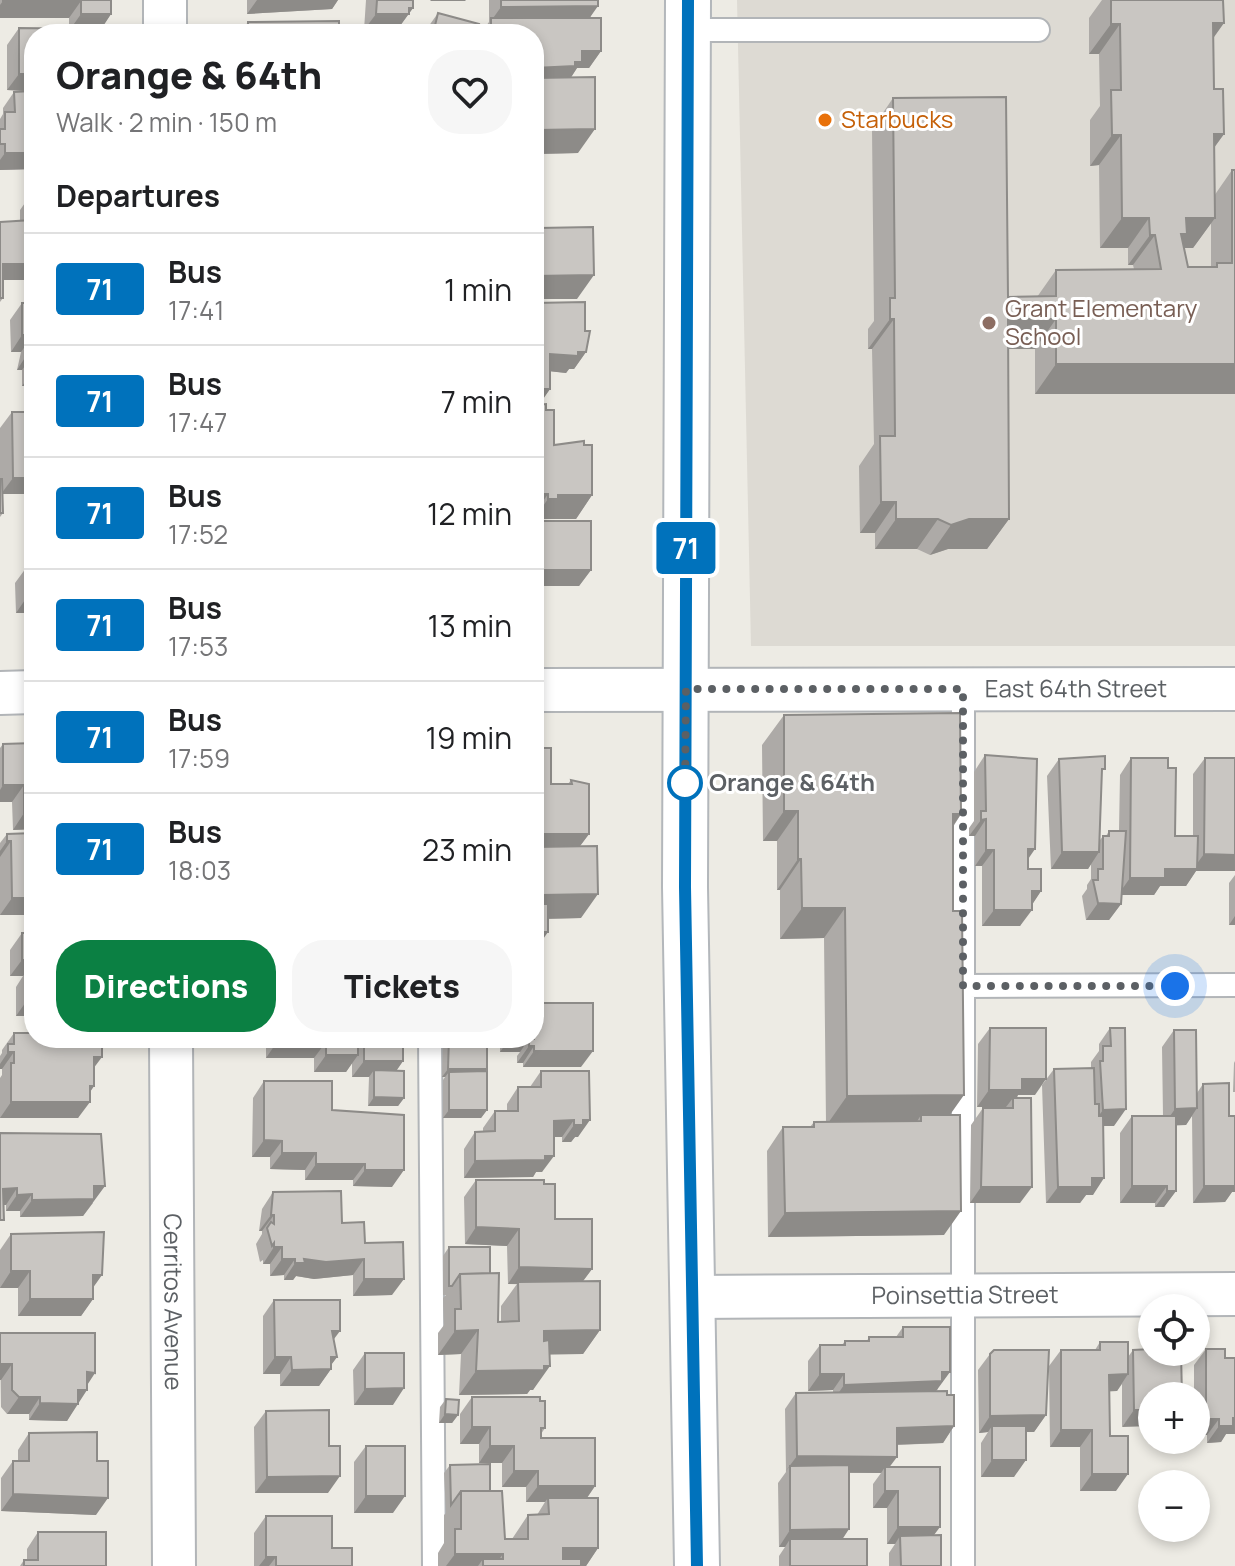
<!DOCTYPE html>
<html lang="en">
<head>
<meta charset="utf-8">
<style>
  :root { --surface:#fff; --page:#f6f6f6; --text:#202124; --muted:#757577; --line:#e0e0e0; --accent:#0b8043 }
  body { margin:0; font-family:Manrope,sans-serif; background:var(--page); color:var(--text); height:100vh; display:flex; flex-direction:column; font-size:30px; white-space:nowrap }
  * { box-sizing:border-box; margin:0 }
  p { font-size:26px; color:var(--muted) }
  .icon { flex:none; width:44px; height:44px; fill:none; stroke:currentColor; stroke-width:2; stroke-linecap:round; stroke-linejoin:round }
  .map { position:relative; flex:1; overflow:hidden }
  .side { position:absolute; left:24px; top:24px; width:520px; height:1024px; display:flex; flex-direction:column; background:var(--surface); border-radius:32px; box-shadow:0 4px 12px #0003 }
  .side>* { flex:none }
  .badge { padding:0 16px; border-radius:6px; font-size:28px; line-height:52px }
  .controls { position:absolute; left:1138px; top:1294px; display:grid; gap:16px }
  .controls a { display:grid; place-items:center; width:72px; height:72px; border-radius:50%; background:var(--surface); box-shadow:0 4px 12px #0003; font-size:40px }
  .you { position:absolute; width:40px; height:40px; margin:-20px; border:6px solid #fff; border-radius:50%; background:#1a73e8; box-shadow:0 0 0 12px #1a73e833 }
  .map>.badge { position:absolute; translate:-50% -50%; box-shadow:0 0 0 4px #fff }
  h2 { padding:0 32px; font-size:30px; line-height:72px }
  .round { display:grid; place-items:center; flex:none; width:84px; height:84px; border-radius:32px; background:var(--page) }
  .headline { display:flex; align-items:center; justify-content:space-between; height:136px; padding:0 32px }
  h1 { font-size:38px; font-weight:800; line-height:60px }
  .action { display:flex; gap:16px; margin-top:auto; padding:16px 32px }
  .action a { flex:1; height:92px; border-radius:32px; background:var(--accent); color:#fff; font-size:32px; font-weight:800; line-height:92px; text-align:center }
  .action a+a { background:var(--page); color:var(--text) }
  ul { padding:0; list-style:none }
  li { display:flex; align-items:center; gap:24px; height:112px; padding:0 32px; border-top:2px solid var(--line) }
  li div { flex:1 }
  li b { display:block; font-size:30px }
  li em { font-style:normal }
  li .badge { min-width:88px; font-weight:700; text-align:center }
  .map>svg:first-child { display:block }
</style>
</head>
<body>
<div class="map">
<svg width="1235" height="1566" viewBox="0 0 1235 1566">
  <rect width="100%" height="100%" fill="#edebe4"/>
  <!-- education -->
  <path fill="#dddad3" d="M737 0H1235V646H751Z"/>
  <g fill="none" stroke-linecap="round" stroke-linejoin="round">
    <!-- lane casing -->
    <g stroke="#b2b5b8" stroke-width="26">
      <path id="lane" d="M688 30H1038
        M963 689V1566
        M963 986 1235 985
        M430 1038 434 1566"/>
    </g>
    <!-- street casing -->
    <g stroke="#b2b5b8" stroke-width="46">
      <g id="street">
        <path d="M165 0V34"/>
        <path id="s1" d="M534 690 1235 689"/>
        <path d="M0 693 34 692"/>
        <path id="s2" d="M171 1038 174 1566"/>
        <path id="s3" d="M693 1297 1235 1294"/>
      </g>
    </g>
    <!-- secondary casing -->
    <g stroke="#b3b7bb" stroke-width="48">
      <path id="secondary" d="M688 0 685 887 697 1566"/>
    </g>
    <!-- lane -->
    <use href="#lane" stroke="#fff" stroke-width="22"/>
    <!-- street -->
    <use href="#street" stroke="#fff" stroke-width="42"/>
    <!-- secondary -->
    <use href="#secondary" stroke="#fff" stroke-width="44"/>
  </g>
  <!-- wall -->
  <path fill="#adaaa7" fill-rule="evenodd" d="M0 0H111V14L99 31 34 169 0 170V119L3 114V108L14 92 27 91 7 90V45L19 28 69 29V18H0Z
    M247 0H338L332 9 247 14Z
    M366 0H413V8L397 30H364Z
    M489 0H598L590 18 601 51 589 68H577L571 77 578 153 543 154V167L534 180V34H480L489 22Z
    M1102 0H1223L1213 38 1214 89 1224 134 1214 148V196L1232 170 1235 394H1035V349H1008L1009 519 987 549H948L930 555 917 549H875V533H860L859 466 874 444 872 349H868V329L874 321 872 129 893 98 1008 297H1037L1056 270 1134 269 1133 265H1128V248H1100L1099 165 1090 166V120L1100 106 1099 54H1089V18ZM1211 223V267H1188L1184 248H1193Z
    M438 13 476 34H425L426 30Z
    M248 22 339 34H239Z
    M32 193 34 280H3V298L0 302V222L20 221V210Z
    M22 303H34V386H22V370H17L21 352H11L10 320Z
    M534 303 586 352 574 369H569L566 373 550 371V389L539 404 546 410 554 445 592 495 576 519H544L542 521 591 570 579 586H540L534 615Z
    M12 412H34V499H32V494H3V513L0 517V428Z
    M34 536V613H16L15 583 26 568 25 548Z
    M784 715 961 814 953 827 950 1115 944 1235 768 1237 767 1151 783 1127H810L814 1122H826L824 938 780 939V890H777V841H763L762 745Z
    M34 743V829L13 830 12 802H0V748L3 744Z
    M534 745 543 748 551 784H568L571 780 589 834 580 846 581 918 548 919 534 952Z
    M985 755 1028 859V869L1041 891 1032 904 1020 926H982V866H975V836H969V828L974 821V772Z
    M1131 758 1168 768 1175 836H1193V774L1205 758 1235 871H1196L1186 886H1160L1154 895H1121V904L1109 920H1086L1082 896 1087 889V885L1091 879V864L1088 869H1051L1047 776 1059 759 1102 774 1100 840 1103 836H1106L1109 831H1119L1120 775Z
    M34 833V922H27V915H0V843L7 834Z
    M1235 875V925H1229V883Z
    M22 933H34V1016H16V987L23 976H10V950Z
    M538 998V1003L581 1067H523V1063H517V1056L520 1052H500V1038H534Z
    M990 1028 1035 1095H1018L1017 1098 1020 1203H970L971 1125 983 1108 1006 1107H977L978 1044Z
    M1110 1028 1114 1126H1103L1093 1195H1086L1080 1203H1046L1042 1085 1054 1069 1091 1068V1062L1099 1051V1044Z
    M1174 1030 1197 1093 1203 1084 1229 1116 1235 1192H1232L1225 1202 1193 1203 1192 1116 1186 1125H1176V1191L1164 1207H1155V1203H1120V1133L1132 1116H1163L1162 1047Z
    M14 1033 94 1068V1086L90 1092 78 1118H0V1078L2 1075V1069H0V1056L2 1053V1050Z
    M258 1038H403V1061L396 1071 404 1098 398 1106H368L369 1077H352V1063L346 1072H314V1058H266V1045L257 1042Z
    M443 1038H487V1069L485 1071 487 1110 481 1118H443V1080L445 1077H442Z
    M1235 1061V1092H1233L1234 1063Z
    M541 1071H589L578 1137H575L571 1142H562V1137H554L542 1172H536L533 1177 464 1178V1149L475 1132H483V1128L495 1111H507V1104L518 1087H530Z
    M264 1081 332 1110 392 1187 353 1186V1180H305V1170L270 1169V1157H252L253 1098Z
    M0 1133 93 1203 83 1216 20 1217V1211H6V1205H4Z
    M476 1180 555 1219 592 1269 583 1281 600 1330 583 1354H550L533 1390H530L527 1394 459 1395 461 1354 438 1355V1333L444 1325 443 1298 446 1295H443V1256L449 1247 490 1273 498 1322H501V1306L517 1284H508L507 1246 465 1244 464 1197Z
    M273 1192 342 1223 365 1243 392 1295 353 1296V1275L314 1279 296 1276 293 1280H284V1275L270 1276V1264H263V1260L260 1262 256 1244 262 1234V1231H259L262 1209Z
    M11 1234 93 1288V1299L81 1316H18V1288H0V1250Z
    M274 1300 333 1340 337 1357 331 1365V1369L319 1386H280V1374H263V1316Z
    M903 1327 938 1389 935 1391 947 1395 954 1426 943 1443 897 1445 889 1467 934 1536 941 1566H889V1553L895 1544H887V1508H873V1484L881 1473H849L842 1539 867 1566H779V1556L785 1547H779L778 1483 786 1472 785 1409 796 1393 833 1392V1390L808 1391V1361L820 1345H842L845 1341H867L869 1337H896Z
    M0 1333 87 1386 67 1421 29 1420V1414H7L1 1407Z
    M1100 1342 1128 1357 1133 1350 1151 1349 1152 1348V1352H1181L1122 1427V1384L1117 1391H1109L1110 1436 1116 1491H1080V1447H1050L1049 1366 1061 1350H1095Z
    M1206 1349 1225 1358 1235 1434H1226L1221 1442 1207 1443V1435H1196V1396H1194V1365Z
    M365 1353 393 1405H354L353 1370Z
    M990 1354 1046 1415 1034 1432H1026L1014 1477H981V1443L988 1432 979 1433 978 1370Z
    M472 1397 545 1428 541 1434V1438L595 1486 587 1498 598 1548 586 1566H438V1553L444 1543V1515L446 1513 444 1473 450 1465 490 1491 505 1539H512L528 1515H537L545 1502H526V1487H502V1463H479V1444H460V1414Z
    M446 1399 458 1415 452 1423H439L440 1407Z
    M266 1411 328 1493H255L254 1427Z
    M29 1433 96 1515 1 1511V1478L13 1461H18V1450Z
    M366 1446 393 1513H354V1462Z
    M266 1516 332 1548 352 1566H254V1533Z
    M38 1532 106 1566H20L24 1560H27V1549Z"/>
  <!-- shaded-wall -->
  <path fill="#8d8b88" d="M257 0H338L332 9 247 14Z
    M431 0H466L465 1H430Z
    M3 1H81L69 18H0V5Z
    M598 6 586 23 491 21 501 7Z
    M413 8 397 30H364L376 14Z
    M81 14H111L100 31H69Z
    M1213 23H1224L1202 54Z
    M1111 24H1120L1099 54H1089Z
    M582 51H601L589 68H577L570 79 534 84V69Z
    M19 74H34V91L30 85 27 91 7 90Z
    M595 129 578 153 534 154 538 130Z
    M1214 134H1224L1202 164Z
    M1112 135H1121L1099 165 1090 166Z
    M5 153H34V169L0 170V160Z
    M543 167 534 180V170Z
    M1122 218H1149L1128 248H1100Z
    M1186 218H1215L1193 248H1176L1165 264H1160L1171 248Z
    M1150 235H1155L1133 265H1128Z
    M3 264H34V280H0Z
    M594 275 577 299H534V276Z
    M890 319H894L872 349H868Z
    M1008 319H1056L1035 349H987Z
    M22 335H33L21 352H11Z
    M586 352 574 369H569L566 373 538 370 550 354Z
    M28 353H34L22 370H17Z
    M1056 364H1235V394H1035Z
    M34 370V386H22Z
    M540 389H550L539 405H534V393Z
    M13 478H34V491L32 494H1Z
    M534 494H548L534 514Z
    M558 495H592L576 519H544L541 523H534V519L548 499Z
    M881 502H896L875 533H860Z
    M896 519H938L917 549H875Z
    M969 519H1009L987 549H948L930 555 951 525Z
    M534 570H591L579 586H534Z
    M27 597H34V613H16Z
    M3 785H24L12 802H0V790Z
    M784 811H798L777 841H763Z
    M24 813H34V829L13 830Z
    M953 814H961L940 845Z
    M534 818H540L534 826Z
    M986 819 975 836H969L981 820Z
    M540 834H589L577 850 534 851V843Z
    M7 841H11L0 857V851Z
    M1028 849H1035L1024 865Z
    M986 850H994L982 866H975Z
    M1062 852H1099L1088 869H1051Z
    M1204 854 1235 855V871H1196L1186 886H1160L1154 895H1118L1130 878 1165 869H1193Z
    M798 859H801L780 890H777Z
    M1032 891H1041L1030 908Z
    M598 894 581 918 534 919 542 895Z
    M12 898H34V904L27 915H0Z
    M1098 903 1121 904 1109 920H1086Z
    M802 908H845L824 938 780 939Z
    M994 910H1032L1020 926H982Z
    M34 911V922H27Z
    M1235 916V925H1229Z
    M543 932H548L534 952V935Z
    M22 960H34V969L29 976 28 970 23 976H10Z
    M28 999H34V1016H16Z
    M260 1038H270L266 1045 257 1042Z
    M510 1038H533L529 1044V1039L520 1052H500Z
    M277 1042H326L314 1058H266Z
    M529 1046H534L523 1063H517Z
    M534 1051H593L581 1067H523Z
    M8 1052H14L2 1069H0V1064Z
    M326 1055H358L346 1072H314Z
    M94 1057H102L90 1073Z
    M364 1061H403L392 1077 374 1070 369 1077H352Z
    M448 1069H487L481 1077 449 1072 445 1077H442Z
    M1022 1079H1046L1035 1095H1018L1013 1103V1098L1006 1107H977L989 1090Z
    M90 1086H94L83 1102H90L78 1118H0L11 1102Z
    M964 1095 942 1126 921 1121V1115L914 1126H826L847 1096Z
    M374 1097 404 1098 398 1106H368Z
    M1197 1108 1186 1125 1163 1126 1175 1109Z
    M1126 1109 1114 1126H1091L1103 1110Z
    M449 1110H487L481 1118H443Z
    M574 1120 562 1137H542L554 1121Z
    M583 1120H590L578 1137H575L571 1142H562L574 1125Z
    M264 1140 282 1141 270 1157H252Z
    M282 1153H316L305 1170 270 1169Z
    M545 1156H554L542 1172H536L533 1177 464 1178 475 1161Z
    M316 1164H365L353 1180H305Z
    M365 1170H404L392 1187 353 1186Z
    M1235 1177V1192H1232L1225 1202 1193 1203 1204 1186Z
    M1092 1178H1104L1093 1195H1086L1080 1203H1046L1058 1187Z
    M94 1186H105L83 1216 20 1217 32 1200Z
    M1132 1186H1167L1155 1203H1120Z
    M981 1187H1032L1020 1203H970Z
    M17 1188 6 1205H0L3 1189Z
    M1167 1191H1176L1164 1207H1155Z
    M32 1194 20 1211H6L17 1195Z
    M961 1211 944 1235 768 1237 785 1213Z
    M271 1215H274L262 1231H259Z
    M476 1227 519 1229 507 1246 465 1244Z
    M274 1247H282L270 1264H263Z
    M282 1259H295L284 1275 270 1276Z
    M304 1259H364L353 1275 314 1279 296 1276 293 1280H284L295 1263Z
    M519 1267 592 1269 580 1285 508 1284Z
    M11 1271H30L18 1288H0Z
    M93 1275H102L90 1292Z
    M364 1279H404L392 1295 353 1296Z
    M30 1299H93L81 1316H18Z
    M478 1330 461 1354 438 1355 455 1331Z
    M600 1330 583 1354 527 1355 544 1331Z
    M332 1331H340L328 1347Z
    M275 1357H291L280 1374H263Z
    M331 1357H337L328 1369H331L319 1386H280L292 1370Z
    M0 1364H12L1 1380H0Z
    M544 1366H550L533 1390H530L527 1394 459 1395 476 1371Z
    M87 1372 95 1373 84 1390Z
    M942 1372H950L931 1398 833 1401 844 1385Z
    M820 1374H844L833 1390 808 1391Z
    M1128 1374 1117 1391 1098 1392 1109 1375Z
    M404 1388 393 1405H354L365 1389Z
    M78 1390H87L67 1421 29 1420 40 1403Z
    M19 1397H40L29 1414H7Z
    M1134 1410H1152V1426L1122 1427Z
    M445 1414 458 1415 452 1423H439Z
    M1046 1415 1034 1432H992V1426L988 1432 979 1433 990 1416Z
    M1233 1418H1235V1434H1226L1221 1442 1207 1443 1219 1426Z
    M1206 1419H1219L1207 1435H1196V1433Z
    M954 1426 943 1443 885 1445 897 1428Z
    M472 1427H490L479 1444H460Z
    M1061 1430H1092L1080 1447H1050Z
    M490 1446H514L502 1463H479Z
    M797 1456 897 1457 885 1473V1467L881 1473 790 1472V1466L785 1472Z
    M992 1460H1026L1014 1477H981Z
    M514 1471H538L526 1487H502Z
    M1092 1474H1128L1116 1491H1080Z
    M340 1476 328 1493H255L267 1477Z
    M538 1486H595L584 1502 548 1498 545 1502H526Z
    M885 1491H898L887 1508H873Z
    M13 1494 108 1498 96 1515 1 1511Z
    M366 1496H405L393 1513H354Z
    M898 1527H940L928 1543 900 1536 895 1544H887Z
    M849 1529 838 1546 790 1539 785 1547H779L790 1530Z
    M563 1548H598L586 1566H550Z
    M455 1554H503L494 1566 483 1559 478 1566H446Z
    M266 1557H276L269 1566H259Z"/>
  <!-- building -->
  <path fill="#c9c6c2" stroke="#8d8b88" stroke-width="2" d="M3 0H111V14H81V1H3Z
    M377 0H413V8H409V14H376Z
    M501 0H598V6L501 7Z
    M1111 0H1223L1224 23H1213L1214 89H1223L1224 134H1214L1215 218H1186L1187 234H1181L1188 267H1217V263H1232V170H1235V364H1056V319H1008L1009 519H969L951 525 938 519H896V502H881L880 436H895L894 319H890V298H895L893 98 1006 97 1008 297 1056 296V270L1161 269 1155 235H1150L1149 218H1122L1121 135H1112L1111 90H1121L1120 24H1111Z
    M438 13 479 24 476 34H433Z
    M491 18H601V51H582V62H575V66L534 68V34H491Z
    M339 21V34H248V22Z
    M19 28 99 29V34H34V74H19Z
    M595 77V129L538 130 539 144H543V167L538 170H534V78Z
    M30 85H34V153H5V144H0V129H5V112H15L14 92 30 91Z
    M534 187H539V192L543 191V218H538V228L593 227 594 275 534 276Z
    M32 193H34V264H3V298H0V222L32 220Z
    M585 302V331H590L586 352H578V356L550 354V389H540V393H534V303Z
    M22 303H34V370V353H28L33 335H22Z
    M546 404V410H554V445L584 441V445H592V495H558V499H548V494H534V405Z
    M12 412H34V478H13Z
    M0 479H2L3 513H0Z
    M534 521H591V570H534V580H540V606H535V611H534Z
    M27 566H34V597H27Z
    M960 713 961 814H953V911H962L964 1095 847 1096 845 908H802L801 859H798V811H784V715Z
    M34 743V813H24V785H3V744Z
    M534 745H543V748H551V784H572L571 780 589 784V834H540V818H534Z
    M985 755 1037 759 1035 849H1028V869H1041V891H1032V910H994V850H986V819L981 820V811H986Z
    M1105 756V769H1102L1099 852H1062L1059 759Z
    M1131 758H1168V768H1176L1175 836H1198L1197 869H1165V878H1130Z
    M1205 758H1235V855L1204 854Z
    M1109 831H1126L1121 904 1098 903 1093 880H1098V869H1103V836H1109Z
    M34 833V898H12L11 841H7V834Z
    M597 846 598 894 542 895V904H548V932H543V935H534V847Z
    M22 933H34V960H22Z
    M534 962H537V966H543V992H538V1003H593V1051H534V1046H529V1039H534Z
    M28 970H34V999H28Z
    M990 1028H1046V1079H1022V1090H989Z
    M1110 1028H1125L1126 1109 1103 1110 1100 1061H1103V1046H1111Z
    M1174 1030H1196L1197 1108 1175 1109Z
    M14 1033H34V1038H102V1057H94V1086H90V1102H11V1063H14V1052H8V1044H14Z
    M277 1038H358V1055H326V1042H277Z
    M364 1038H403V1061H364Z
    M449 1038H487V1069H448Z
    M1094 1068 1095 1104H1099V1116H1103L1104 1178H1092V1187H1058L1054 1069Z
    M374 1070 404 1071V1098L374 1097Z
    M487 1071V1110H449V1072Z
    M541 1071H589L590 1120H583V1125H574V1120L554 1121V1156H545V1160L475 1161V1132L495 1131V1111H518V1087H541Z
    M264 1081H332V1110L404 1115V1170H365V1164H316V1153H282V1141L264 1140Z
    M1229 1083V1116H1235V1186H1204L1203 1084Z
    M1013 1098H1031L1032 1187H981L983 1108H1013Z
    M921 1115H960L961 1211 785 1213 783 1127H814V1122L921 1121Z
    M1132 1116H1176V1191H1167V1186H1132Z
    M0 1133 101 1134 105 1186H94V1199L32 1200V1194L17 1195V1188L3 1189 4 1220H0Z
    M476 1180H544V1184H555V1219H592V1269L519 1267V1229L476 1227Z
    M341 1191 342 1223 364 1222 365 1243 403 1242 404 1279H364V1259L326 1262 304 1259 305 1263H295V1259H282V1247H274V1243L272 1246 267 1228 271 1222 274 1224V1215H271L273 1192Z
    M104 1232 102 1275H93V1299H30V1271H11V1234Z
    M449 1247H490V1273L460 1274 452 1286H449Z
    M499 1273 498 1322 519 1321 518 1282 600 1281V1330L544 1331V1341L549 1340 550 1366H544V1370L476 1371 478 1330 455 1331V1309H461L460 1274Z
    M274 1300H340V1331H332L337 1357H331V1369L292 1370 291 1357H275Z
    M903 1327H950V1372H942V1381L844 1385V1374H820V1345H845V1341H869V1337H903Z
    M0 1333H95V1373L87 1372V1390H78V1404L40 1403V1397H19L12 1390V1364H0Z
    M1100 1342H1128V1374L1109 1375 1110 1436H1128V1474H1092V1430H1061V1350H1100Z
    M1152 1349V1352H1181L1182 1396H1152V1410H1134L1133 1350Z
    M1206 1349H1225V1358H1235V1418H1233V1426H1219V1419H1206Z
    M994 1350H1049L1046 1415 990 1416V1354Z
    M365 1353H404V1388L365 1389Z
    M947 1391V1395H954V1426L897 1428V1457L797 1456 796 1393Z
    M472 1397H540V1401H545V1428H541V1438H595V1486H538V1471H514V1446H490V1427H472Z
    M446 1399 459 1400 458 1415 445 1414Z
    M329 1410V1446H340V1476L267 1477 266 1411Z
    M992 1426H1026V1460H992Z
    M97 1432V1461H108V1498L13 1494V1461H29V1433Z
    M366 1446H405V1496H366Z
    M490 1464V1491H461L451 1505 450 1465Z
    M849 1465V1529L790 1530V1466Z
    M885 1467H940V1527H898V1491H885Z
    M461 1491H502L505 1539H528V1515L549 1514 548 1498H598V1548H563V1559H581V1566H483V1559H503V1554H455V1529H461Z
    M266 1516H332V1548H352V1566H276V1557H266Z
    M38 1532H106V1566H24V1560H38Z
    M941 1535V1566H901L900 1536Z
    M790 1539H867V1566H790Z"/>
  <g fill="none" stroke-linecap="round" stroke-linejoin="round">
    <!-- line casing -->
    <g stroke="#fff" stroke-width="18">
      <path id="line" d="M688 0 685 887 697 1566"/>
    </g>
    <!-- line -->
    <use href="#line" stroke="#0072bc" stroke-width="12"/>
    <!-- walk -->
    <path stroke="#5c6064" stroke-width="8" stroke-dasharray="0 14.4" d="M685 783V795L686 689H963V986H1175"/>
  </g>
  <!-- markers -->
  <circle fill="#e8710a" stroke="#fff" stroke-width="3" cx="825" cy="120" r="8"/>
  <circle fill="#8d6e63" stroke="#fff" stroke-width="3" cx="989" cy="323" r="8"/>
  <circle fill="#fff" stroke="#0072bc" stroke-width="4" cx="685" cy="783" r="16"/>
  <g text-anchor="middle" stroke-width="6" stroke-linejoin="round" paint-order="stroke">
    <!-- food labels -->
    <g font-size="24" fill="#c56008" stroke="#fff" text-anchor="start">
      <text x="841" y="128">Starbucks</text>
    </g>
    <!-- education labels -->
    <g font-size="24" fill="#785e54" stroke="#fff" text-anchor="start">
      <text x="1005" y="317">Grant Elementary<tspan x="1005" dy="28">School</tspan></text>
    </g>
    <!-- street labels -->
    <g font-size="24" fill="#5c6064" stroke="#fff">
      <text dy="8" stroke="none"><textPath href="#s1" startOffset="542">East 64th Street</textPath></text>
      <text dy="8" stroke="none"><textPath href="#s3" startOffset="272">Poinsettia Street</textPath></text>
      <text dy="8" stroke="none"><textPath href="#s2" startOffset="264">Cerritos Avenue</textPath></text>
    </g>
    <!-- stop labels -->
    <g font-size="24" font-weight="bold" fill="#5c6064" stroke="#fff" text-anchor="start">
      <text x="709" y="791">Orange &amp; 64th</text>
    </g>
  </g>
</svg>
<div class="controls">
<a><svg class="icon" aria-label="locate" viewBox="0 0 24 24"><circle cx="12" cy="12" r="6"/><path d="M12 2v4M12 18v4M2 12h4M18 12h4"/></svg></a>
<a>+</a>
<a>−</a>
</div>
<div class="you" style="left:1175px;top:986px"></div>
<b class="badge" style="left:686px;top:548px;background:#0072bc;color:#fff">71</b>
<section class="side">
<div class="headline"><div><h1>Orange &amp; 64th</h1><p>Walk · 2 min · 150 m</p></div><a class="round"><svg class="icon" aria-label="heart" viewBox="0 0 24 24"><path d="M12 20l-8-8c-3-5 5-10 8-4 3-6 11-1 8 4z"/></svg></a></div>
<h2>Departures</h2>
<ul>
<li><span class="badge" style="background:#0072bc;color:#fff">71</span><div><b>Bus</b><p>17:41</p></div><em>1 min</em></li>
<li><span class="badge" style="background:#0072bc;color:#fff">71</span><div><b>Bus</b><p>17:47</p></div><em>7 min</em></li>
<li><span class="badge" style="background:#0072bc;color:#fff">71</span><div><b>Bus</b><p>17:52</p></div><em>12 min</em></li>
<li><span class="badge" style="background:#0072bc;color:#fff">71</span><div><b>Bus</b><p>17:53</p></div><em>13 min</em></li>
<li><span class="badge" style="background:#0072bc;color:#fff">71</span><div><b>Bus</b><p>17:59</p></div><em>19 min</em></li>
<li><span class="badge" style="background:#0072bc;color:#fff">71</span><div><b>Bus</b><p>18:03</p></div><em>23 min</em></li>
</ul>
<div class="action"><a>Directions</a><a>Tickets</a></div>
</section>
</div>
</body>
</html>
